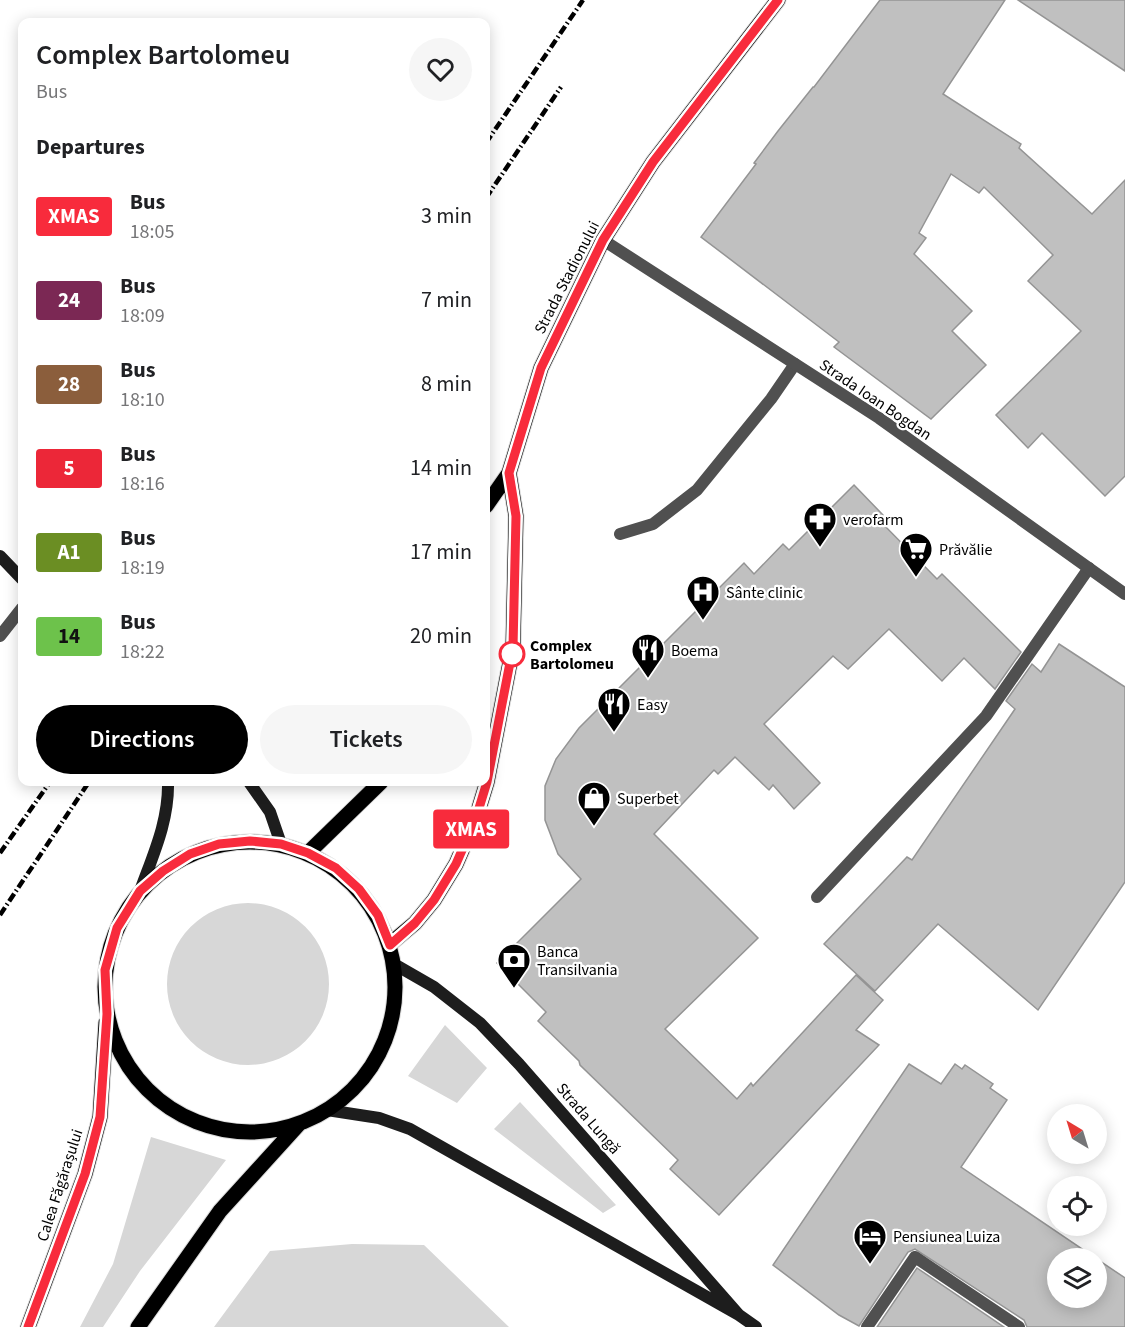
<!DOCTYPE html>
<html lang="en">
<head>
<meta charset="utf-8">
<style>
  :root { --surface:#fff; --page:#f6f6f6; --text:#202124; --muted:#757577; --accent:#000 }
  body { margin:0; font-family:"Source Sans 3",sans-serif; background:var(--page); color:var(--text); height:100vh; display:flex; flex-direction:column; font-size:22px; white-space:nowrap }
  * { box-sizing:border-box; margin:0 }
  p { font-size:20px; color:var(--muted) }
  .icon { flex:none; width:33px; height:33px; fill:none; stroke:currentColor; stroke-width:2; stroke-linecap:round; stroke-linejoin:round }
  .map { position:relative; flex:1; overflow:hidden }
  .side { position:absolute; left:18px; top:18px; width:472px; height:768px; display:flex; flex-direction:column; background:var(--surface); border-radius:12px; box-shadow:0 3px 15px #0003 }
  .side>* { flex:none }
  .badge { padding:0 12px; border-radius:4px; font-size:21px; line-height:39px }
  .needle { width:39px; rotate:322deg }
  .fabs { position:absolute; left:1047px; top:1104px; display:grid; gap:12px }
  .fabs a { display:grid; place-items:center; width:60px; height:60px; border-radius:50%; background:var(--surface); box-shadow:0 3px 15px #0003; font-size:30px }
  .map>.badge { position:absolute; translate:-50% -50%; box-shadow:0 0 0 3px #fff }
  h2 { padding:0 18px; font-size:22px; line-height:54px }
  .round { display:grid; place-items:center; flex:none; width:63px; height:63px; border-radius:32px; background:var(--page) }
  .head { display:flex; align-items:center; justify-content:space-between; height:102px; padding:0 18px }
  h1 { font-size:28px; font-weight:600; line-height:45px }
  .primary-button { display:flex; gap:12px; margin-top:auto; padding:12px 18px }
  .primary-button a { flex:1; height:69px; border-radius:36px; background:var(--accent); color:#fff; font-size:24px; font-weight:600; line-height:69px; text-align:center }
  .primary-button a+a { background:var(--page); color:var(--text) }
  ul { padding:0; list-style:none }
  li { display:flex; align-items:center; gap:18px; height:84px; padding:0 18px }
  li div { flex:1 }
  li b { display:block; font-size:22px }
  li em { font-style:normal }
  li .badge { min-width:66px; font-weight:700; text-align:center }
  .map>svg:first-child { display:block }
</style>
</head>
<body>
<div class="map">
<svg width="1125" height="1327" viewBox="0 0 1125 1327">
  <rect width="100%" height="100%" fill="#fff"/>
  <!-- green -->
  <path fill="#d7d7d7" d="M167 984a81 81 0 1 1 162 0a81 81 0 1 1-162 0Z
    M445 1025 487 1068 457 1103 408 1076Z
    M520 1102 616 1205 603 1213 494 1129Z
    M151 1137 226 1160 140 1271 103 1327H80L113 1264Z
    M352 1244 424 1245 509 1327H214L270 1251Z"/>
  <!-- building -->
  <path fill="#c0c0c0" stroke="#949494" stroke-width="1.5" fill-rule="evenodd" d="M880 0H1005L943 94 1021 144 1019 148 1092 214 1125 180V476L1105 496 1042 433 1028 448 996 415 1081 331 1028 281 1053 255 984 187 979 193 951 174 919 233 926 238 914 254 972 311 952 331 986 365 931 419 834 347 839 342 701 237 756 164 754 163 778 131 813 87H814Z
    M1018 0H1125V71Z
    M854 485 883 515 879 520 937 579 942 574 1021 652 995 689 964 658 942 681 889 629 848 669 833 656 764 724 820 783 794 809 773 785 769 790 735 757 718 774 714 770 654 834 758 938 665 1029 737 1099 751 1083 753 1086 856 975 883 1000 856 1030 879 1045 719 1215 670 1169 678 1160 580 1065 579 1061 538 1021 546 1012 497 963 581 879 558 854 545 820V786L556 759 579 728 744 563 754 574 783 544 789 550Z
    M1059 644 1125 687V882L1038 1010 938 924 875 991 824 944 907 857 912 860 1015 709 1006 701 1032 664 1041 672Z
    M909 1064 941 1084 955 1064 962 1069 965 1065 993 1084 990 1088 1007 1100 961 1167 1125 1278V1327H1027L1024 1320 915 1249 908 1252 859 1326 839 1315 773 1265ZM1058 1258H1096V1298H1058Z
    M917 1268 1004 1327H877Z"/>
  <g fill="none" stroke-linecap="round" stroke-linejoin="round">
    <!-- primary casing -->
    <g stroke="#dbdbdb" stroke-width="17">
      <path id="primary" d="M486 506 509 473 541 368 603 240 653 162 778 0
        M105 987a145 145 0 1 1 290 0a145 145 0 1 1-290 0Z
        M308 853 381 782
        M390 944 415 923 434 900 456 864 476 818 487 782 513 647 516 516 509 473
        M28 1327 85 1174 100 1117 106 1023
        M138 1327 220 1211 299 1124"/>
    </g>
    <!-- service -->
    <path stroke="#505050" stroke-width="12" d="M620 534 653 524 697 490 771 399 795 364
      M817 897 986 716 1089 568
      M867 1327 915 1257 1019 1327"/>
    <!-- minor -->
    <path stroke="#505050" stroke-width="12" d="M603 240 879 418 1125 594
      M0 636 22 608"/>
    <!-- secondary -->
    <path stroke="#1d1d1d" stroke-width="12" d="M0 556 22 579
      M249 782 270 812 281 844
      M140 891C153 855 169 821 168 782
      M394 964 434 987 480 1023 519 1064 739 1315
      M327 1110 379 1118 410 1129 739 1315 756 1327"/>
    <!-- primary -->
    <use href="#primary" stroke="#000" stroke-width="15"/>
    <!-- rail -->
    <path stroke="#000" stroke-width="4.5" stroke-dasharray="9 3 1.5 3" stroke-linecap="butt" d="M486 143 583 0
      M486 198 561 87
      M0 853 50 782
      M0 915 89 782"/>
  </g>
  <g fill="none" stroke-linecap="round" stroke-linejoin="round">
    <!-- line casing -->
    <g stroke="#fff" stroke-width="14">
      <path id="line" d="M28 1327 85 1174 100 1117 107 1014 105 970 117 928 140 891 163 871 190 854 219 844 250 841 281 844 308 853 336 868 359 889 378 915 390 945 415 923 434 900 456 864 476 818 487 782 513 647 516 516 509 473 541 368 603 240 653 162 778 0"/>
    </g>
    <!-- line -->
    <use href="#line" stroke="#f82b3c" stroke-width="9"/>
  </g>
  <!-- icons -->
  <defs>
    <g id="pharmacy-pin" transform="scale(1.725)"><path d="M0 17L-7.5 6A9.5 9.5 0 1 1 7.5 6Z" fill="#000" stroke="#fff"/><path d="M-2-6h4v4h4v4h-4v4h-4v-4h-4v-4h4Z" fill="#fff"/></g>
    <g id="supermarket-pin" transform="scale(1.725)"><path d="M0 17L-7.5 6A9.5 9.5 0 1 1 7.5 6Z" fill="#000" stroke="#fff"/><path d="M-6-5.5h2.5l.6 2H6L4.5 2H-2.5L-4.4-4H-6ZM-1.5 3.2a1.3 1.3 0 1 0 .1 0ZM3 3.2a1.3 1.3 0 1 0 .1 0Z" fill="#fff"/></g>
    <g id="hospital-pin" transform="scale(1.725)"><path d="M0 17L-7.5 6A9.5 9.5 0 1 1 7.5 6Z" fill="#000" stroke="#fff"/><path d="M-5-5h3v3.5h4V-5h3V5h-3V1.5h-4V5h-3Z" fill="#fff"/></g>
    <g id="restaurant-pin" transform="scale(1.725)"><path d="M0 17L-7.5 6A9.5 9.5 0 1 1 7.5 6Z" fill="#000" stroke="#fff"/><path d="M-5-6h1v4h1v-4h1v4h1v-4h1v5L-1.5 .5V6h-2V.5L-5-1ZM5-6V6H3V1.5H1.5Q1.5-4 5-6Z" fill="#fff"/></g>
    <g id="shop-pin" transform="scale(1.725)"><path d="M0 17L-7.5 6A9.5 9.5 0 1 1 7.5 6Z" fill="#000" stroke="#fff"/><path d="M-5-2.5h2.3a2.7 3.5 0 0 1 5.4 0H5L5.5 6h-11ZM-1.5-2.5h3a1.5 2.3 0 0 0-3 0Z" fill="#fff"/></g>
    <g id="bank-pin" transform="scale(1.725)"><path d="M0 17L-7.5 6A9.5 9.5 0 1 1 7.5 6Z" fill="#000" stroke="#fff"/><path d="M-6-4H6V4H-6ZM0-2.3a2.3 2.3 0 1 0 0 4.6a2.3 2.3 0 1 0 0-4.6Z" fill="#fff"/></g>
    <g id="hotel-pin" transform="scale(1.725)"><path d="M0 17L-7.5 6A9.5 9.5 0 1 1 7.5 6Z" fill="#000" stroke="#fff"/><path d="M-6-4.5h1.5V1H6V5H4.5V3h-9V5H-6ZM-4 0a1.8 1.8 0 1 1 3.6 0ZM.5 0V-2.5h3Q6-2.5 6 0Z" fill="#fff"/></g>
  </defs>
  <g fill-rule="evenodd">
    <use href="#pharmacy-pin" x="820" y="519"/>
    <use href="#supermarket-pin" x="916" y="549"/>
    <use href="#hospital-pin" x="703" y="592"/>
    <use href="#restaurant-pin" x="648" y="650"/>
    <use href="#restaurant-pin" x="614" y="704"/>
    <use href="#shop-pin" x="594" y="798"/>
    <use href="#bank-pin" x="514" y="960"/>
    <use href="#hotel-pin" x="870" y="1236"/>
  </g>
  <!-- markers -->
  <circle fill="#fff" stroke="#f82b3c" stroke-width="3" cx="512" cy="654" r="12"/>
  <g text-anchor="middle" stroke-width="4.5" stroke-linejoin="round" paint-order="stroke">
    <!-- street labels -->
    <g font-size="16" fill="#000" stroke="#fff">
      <text transform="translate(566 277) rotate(-63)" y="6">Strada Stadionului</text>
      <text transform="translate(876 399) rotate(34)" y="6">Strada Ioan Bogdan</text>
      <text transform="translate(589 1118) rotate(49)" y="6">Strada Lungă</text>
      <text transform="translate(59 1185) rotate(-72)" y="6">Calea Făgărașului</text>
    </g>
    <!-- poi labels -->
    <g font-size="16" fill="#000" stroke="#fff" text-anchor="start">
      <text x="843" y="525">verofarm</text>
      <text x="939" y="555">Prăvălie</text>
      <text x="726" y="598">Sânte clinic</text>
      <text x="671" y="656">Boema</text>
      <text x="637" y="710">Easy</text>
      <text x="617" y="804">Superbet</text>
      <text x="537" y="957">Banca<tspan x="537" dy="18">Transilvania</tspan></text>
      <text x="893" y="1242">Pensiunea Luiza</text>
    </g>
    <!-- stop labels -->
    <g font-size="16" font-weight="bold" fill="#000" stroke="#fff" text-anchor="start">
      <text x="530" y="651">Complex<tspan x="530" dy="18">Bartolomeu</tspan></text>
    </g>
  </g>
</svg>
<div class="fabs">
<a><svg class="needle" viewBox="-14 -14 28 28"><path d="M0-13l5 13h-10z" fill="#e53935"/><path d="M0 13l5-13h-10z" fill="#757577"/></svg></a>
<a><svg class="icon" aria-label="locate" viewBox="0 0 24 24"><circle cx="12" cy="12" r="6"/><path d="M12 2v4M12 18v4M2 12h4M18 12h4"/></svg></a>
<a><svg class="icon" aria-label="layers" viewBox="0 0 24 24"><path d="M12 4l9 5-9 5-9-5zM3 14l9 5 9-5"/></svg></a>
</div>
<b class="badge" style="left:471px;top:829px;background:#f82b3c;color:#fff">XMAS</b>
<section class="side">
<div class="head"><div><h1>Complex Bartolomeu</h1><p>Bus</p></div><a class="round"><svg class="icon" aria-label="heart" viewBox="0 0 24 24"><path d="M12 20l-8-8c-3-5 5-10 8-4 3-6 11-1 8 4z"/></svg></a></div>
<h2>Departures</h2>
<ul>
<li><span class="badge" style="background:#f82b3c;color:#fff">XMAS</span><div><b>Bus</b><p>18:05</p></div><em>3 min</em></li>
<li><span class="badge" style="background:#7b2854;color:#fff">24</span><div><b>Bus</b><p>18:09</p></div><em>7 min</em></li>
<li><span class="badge" style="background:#8b5e3c;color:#fff">28</span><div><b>Bus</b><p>18:10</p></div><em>8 min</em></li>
<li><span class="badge" style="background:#ec2738;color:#fff">5</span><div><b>Bus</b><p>18:16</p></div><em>14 min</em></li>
<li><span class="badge" style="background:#6b8e23;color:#fff">A1</span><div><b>Bus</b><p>18:19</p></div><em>17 min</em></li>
<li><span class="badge" style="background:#6dc24b;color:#111">14</span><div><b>Bus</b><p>18:22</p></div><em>20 min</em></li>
</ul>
<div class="primary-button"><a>Directions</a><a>Tickets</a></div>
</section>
</div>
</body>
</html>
